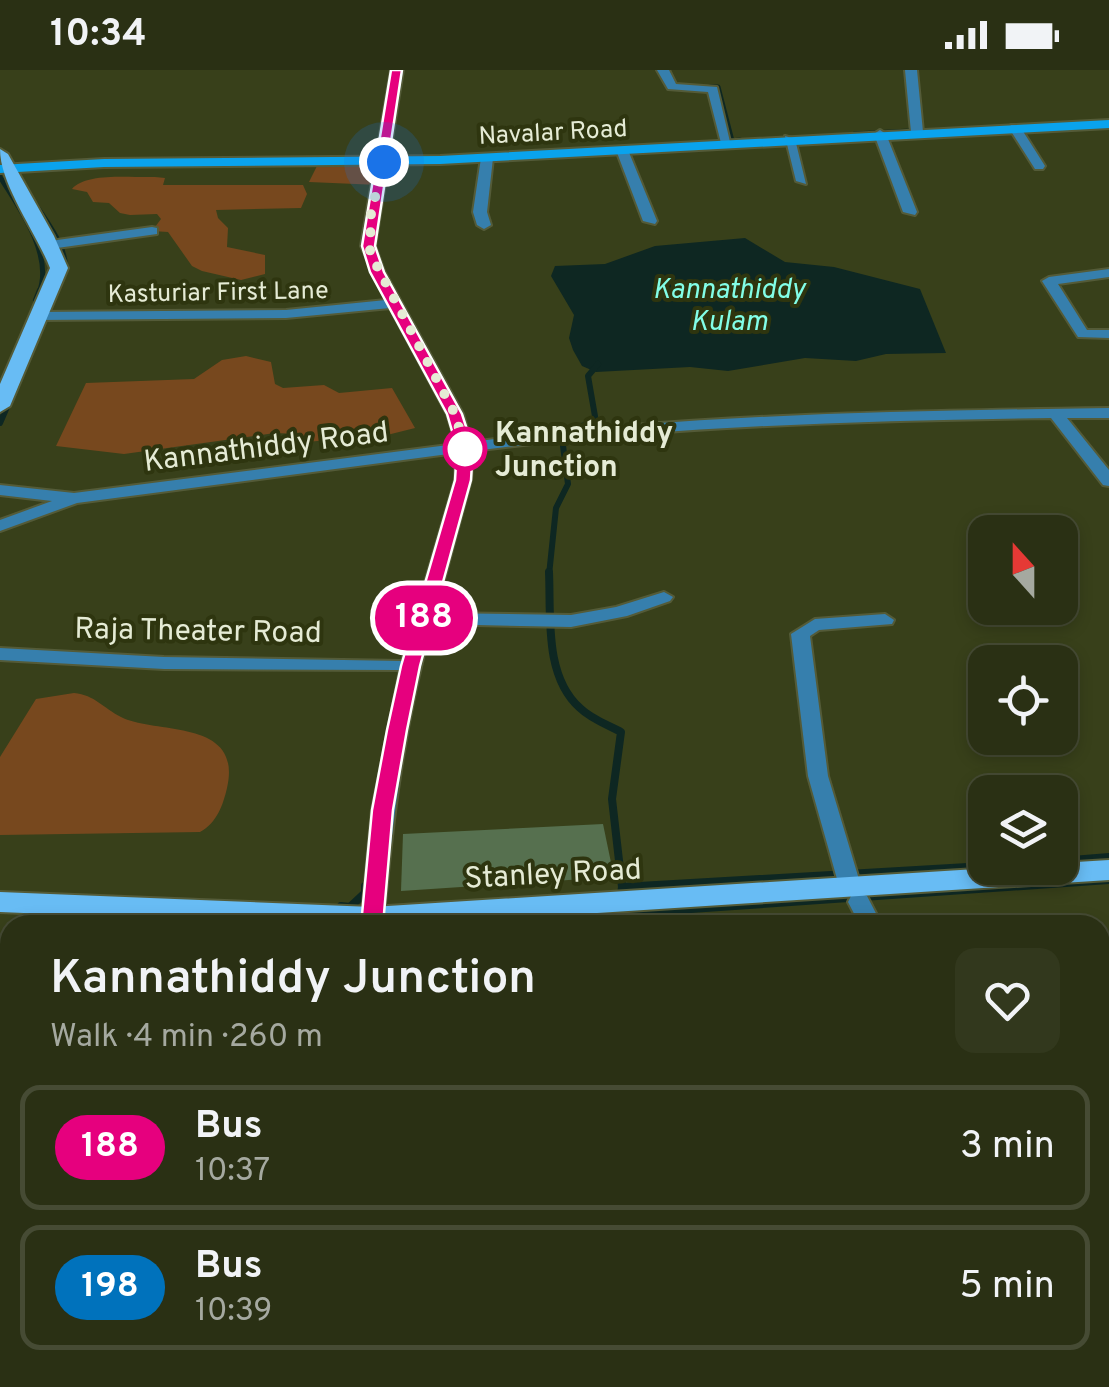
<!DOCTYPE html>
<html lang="en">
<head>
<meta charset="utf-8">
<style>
  :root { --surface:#2a3014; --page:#32381d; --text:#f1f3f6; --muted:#a5a9a0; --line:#464b34 }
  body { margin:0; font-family:Overpass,sans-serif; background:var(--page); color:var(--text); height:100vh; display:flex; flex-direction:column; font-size:38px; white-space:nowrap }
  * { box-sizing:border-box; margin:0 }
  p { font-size:32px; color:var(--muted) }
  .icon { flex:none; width:55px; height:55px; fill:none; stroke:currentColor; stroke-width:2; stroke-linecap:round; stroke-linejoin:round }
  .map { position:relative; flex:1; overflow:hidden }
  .sheet { position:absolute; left:0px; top:845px; width:1110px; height:472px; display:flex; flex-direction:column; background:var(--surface); border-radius:30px 30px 0 0; box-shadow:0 5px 15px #0003,0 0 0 2px var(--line) }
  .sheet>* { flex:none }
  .badge { padding:0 20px; border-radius:32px; font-size:35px; line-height:65px }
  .needle { width:65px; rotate:339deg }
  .controls { position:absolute; left:968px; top:445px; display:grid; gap:20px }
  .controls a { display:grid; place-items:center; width:110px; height:110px; border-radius:20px; background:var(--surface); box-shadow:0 5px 15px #0003,0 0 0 2px var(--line); font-size:50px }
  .you { position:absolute; width:50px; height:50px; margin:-25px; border:8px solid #fff; border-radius:50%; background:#1a73e8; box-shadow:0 0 0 15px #1a73e833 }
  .map>.badge { position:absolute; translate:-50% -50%; box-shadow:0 0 0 5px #fff }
  .round { display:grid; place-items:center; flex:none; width:105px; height:105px; border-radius:20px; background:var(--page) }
  .headline { display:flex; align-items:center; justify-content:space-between; height:170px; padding:0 50px }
  h1 { font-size:48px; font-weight:600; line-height:75px }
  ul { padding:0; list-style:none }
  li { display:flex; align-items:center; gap:30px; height:125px; margin:0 20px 15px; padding:0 30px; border:5px solid var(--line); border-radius:20px }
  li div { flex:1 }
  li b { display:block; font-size:38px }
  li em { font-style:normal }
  li .badge { min-width:110px; font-weight:700; text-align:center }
  .status { display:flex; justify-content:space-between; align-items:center; height:70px; padding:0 50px; background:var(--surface); direction:ltr }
  .status svg { height:28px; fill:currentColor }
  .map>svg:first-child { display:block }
</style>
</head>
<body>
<div class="status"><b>10:34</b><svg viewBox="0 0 49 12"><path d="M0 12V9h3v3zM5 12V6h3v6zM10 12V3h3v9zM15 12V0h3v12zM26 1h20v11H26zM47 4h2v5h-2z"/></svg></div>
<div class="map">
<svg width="1109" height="1317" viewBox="0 0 1109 1317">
  <rect width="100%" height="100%" fill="#38401a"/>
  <!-- green -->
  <path fill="#77481e" d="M319 92H384L379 115 309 112Z
    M155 107 165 108 163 115H303L307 124 301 138 216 140 218 148 228 158 227 177 265 185V204L241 210 202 201 192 196 168 162 152 161 161 149 157 144 130 145 120 143 109 133 93 132 87 122 72 119C86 102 132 108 155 107Z
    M246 286 271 292 275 314 283 318 324 315 339 323 392 318 415 358 387 365 306 372 299 364 275 363 124 384 56 376 86 313 194 309 222 290Z
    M74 623C95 625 103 638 121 647 157 665 243 648 227 718 223 735 217 753 200 762L0 765V687L36 629Z"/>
  <!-- water -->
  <path fill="#0e2722" d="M745 168 785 192 834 197 920 219 946 283 886 284 856 291 805 288 728 301 690 297 596 302 582 296 573 280 569 268 574 245 551 206 555 196 605 194 655 176Z"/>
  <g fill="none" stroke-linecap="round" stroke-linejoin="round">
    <!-- stream-far3 -->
    <path stroke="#0e2722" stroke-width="5" d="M710 17H718L732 71 740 70
      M854 64 910 61 912 57
      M0 107C20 138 54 186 39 223
      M36 135C48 154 69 180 65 203"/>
    <!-- stream-far2 -->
    <path stroke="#0e2722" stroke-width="6" d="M36 230 40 220
      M0 353 10 330
      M561 362 596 352 588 306 598 294
      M549 505 556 438 568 414 562 368"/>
    <!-- stream-far1 -->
    <path stroke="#0e2722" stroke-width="8" d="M549 502C551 546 544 606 580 638 591 649 608 655 621 662L612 729 622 817 618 844 601 851V855
      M1060 791 1109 787
      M622 817 985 796
      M341 836 350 837 365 823V816
      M618 844 1109 810
      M285 854 305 855"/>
    <!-- stream -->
    <path stroke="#0e2722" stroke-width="10" d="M526 1308 527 1317"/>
  </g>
  <!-- building -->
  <path fill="#56704f" d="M603 754 614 807 401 821 403 764Z"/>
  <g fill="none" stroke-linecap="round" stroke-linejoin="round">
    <!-- street casing -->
    <g stroke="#545b38" stroke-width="4">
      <path id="street" d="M391 0H403L375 176 384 201 463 344 471 372C683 344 897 341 1109 338V348H1067L1109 400V416L1103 415 1051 348C858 351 664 356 473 381L471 410 435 543 571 545 616 537 664 522 673 527 670 531 627 546 571 557 432 554C404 653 392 753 383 855H361L372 740 400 600 164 599 0 590V578L164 587 402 591 455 410 456 383 77 433 0 461V450L52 431 0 425V415L74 423 456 374 447 344 390 238 286 248 40 250 33 246 40 242 286 240 386 230 361 176Z
        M657 0H669L676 14 717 17 731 76 721 73 708 22 668 19Z
        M905 0H917L923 62 917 66 911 62Z
        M1011 55H1019L1045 96 1043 99H1035L1009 58Z
        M880 60 886 64 917 142 915 145 903 142 874 64Z
        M785 66 795 69 806 114 796 111Z
        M618 77 628 80 657 151 655 154 643 151 616 80Z
        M487 84 493 88 487 142 491 155 484 159 477 155 473 142 481 88Z
        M152 157 157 158V164L50 179 43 175 50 171Z
        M1109 199V207L1058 214 1087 260H1109V268L1078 267 1042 211 1049 207Z
        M885 544 894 550 892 554 819 560 810 566 828 706 861 816 858 822H842L839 816 808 706 791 564 815 549Z
        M859 824 867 826 882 855H860L848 832 851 826Z
        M156 829 164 831 167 837 157 855H135L148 831Z
        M10 1075V1109L0 1113V1080Z
        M363 1308H391V1317H363Z
        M997 1308H1025L1026 1317H998Z"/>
    </g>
    <!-- secondary casing -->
    <g stroke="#545b38" stroke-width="4">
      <path id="secondary" d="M1109 50V58L440 94 104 97 0 103V95L104 89 440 86Z"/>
    </g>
    <!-- primary casing -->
    <g stroke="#545b38" stroke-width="4">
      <path id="primary" d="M0 79 8 84 54 166 68 198 10 336 0 342V314L50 198C36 162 0 115 0 79Z
        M1109 790V810L410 855H313L0 842V822L372 837 992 798H1060V793Z"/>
    </g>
    <!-- street -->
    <use href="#street" fill="#367fad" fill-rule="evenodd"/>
    <!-- secondary -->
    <use href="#secondary" fill="#0aa3ed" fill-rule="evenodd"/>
    <!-- primary -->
    <use href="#primary" fill="#68bcf4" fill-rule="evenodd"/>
  </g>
  <!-- line -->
  <path fill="#e6007e" stroke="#fff" stroke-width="2.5" d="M391 0H402L375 176 384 202 462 344 473 378 471 410 420 596 407 660 393 740 383 855 372 863 361 855 372 740 387 660 401 596 455 410 457 378 447 344 370 202 362 176Z"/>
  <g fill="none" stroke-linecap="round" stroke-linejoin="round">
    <!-- walk -->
    <path stroke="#e5ebd5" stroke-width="10" stroke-dasharray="0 18" d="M384 92 371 143 370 183 455 344 465 379"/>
  </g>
  <!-- markers -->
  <circle fill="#fff" stroke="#e6007e" stroke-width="5" cx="465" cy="379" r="20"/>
  <g text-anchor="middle" stroke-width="8" stroke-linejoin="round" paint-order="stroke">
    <!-- far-street labels -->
    <g font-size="25" fill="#e5ebd5" stroke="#2e350f">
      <text transform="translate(553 61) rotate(-3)" y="9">Navalar Road</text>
      <text transform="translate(218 221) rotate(-1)" y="9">Kasturiar First Lane</text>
    </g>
    <!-- far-water labels -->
    <g font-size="28" font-style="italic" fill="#82fee7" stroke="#2e350f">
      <text x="729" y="228">Kannathiddy<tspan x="729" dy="32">Kulam</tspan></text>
    </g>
    <!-- stop labels -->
    <g font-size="30" font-weight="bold" fill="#e5ebd5" stroke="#2e350f" text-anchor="start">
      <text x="495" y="372">Kannathiddy<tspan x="495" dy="34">Junction</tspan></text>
    </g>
    <!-- street labels -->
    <g font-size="30" fill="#e5ebd5" stroke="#2e350f">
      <text transform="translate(266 376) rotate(-7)" y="10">Kannathiddy Road</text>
      <text transform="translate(198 560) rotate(1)" y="10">Raja Theater Road</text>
      <text transform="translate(553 803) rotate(-3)" y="10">Stanley Road</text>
    </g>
  </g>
</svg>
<div class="controls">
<a><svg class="needle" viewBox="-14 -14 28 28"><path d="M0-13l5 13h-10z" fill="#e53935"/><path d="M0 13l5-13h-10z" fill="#a5a9a0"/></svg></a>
<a><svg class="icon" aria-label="locate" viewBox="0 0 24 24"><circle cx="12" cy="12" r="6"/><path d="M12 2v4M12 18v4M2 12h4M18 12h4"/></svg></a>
<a><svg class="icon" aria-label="layers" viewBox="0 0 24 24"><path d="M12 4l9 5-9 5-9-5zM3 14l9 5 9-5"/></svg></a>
</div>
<div class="you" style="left:384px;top:92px"></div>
<b class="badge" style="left:424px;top:548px;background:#e6007e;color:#fff">188</b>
<section class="sheet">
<div class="headline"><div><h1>Kannathiddy Junction</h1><p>Walk · 4 min · 260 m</p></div><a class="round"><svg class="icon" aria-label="heart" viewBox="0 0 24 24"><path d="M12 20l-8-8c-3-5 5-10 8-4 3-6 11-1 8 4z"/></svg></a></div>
<ul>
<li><span class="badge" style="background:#e6007e;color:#fff">188</span><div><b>Bus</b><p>10:37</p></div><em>3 min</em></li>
<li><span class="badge" style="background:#0072bc;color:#fff">198</span><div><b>Bus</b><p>10:39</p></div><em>5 min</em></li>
</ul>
</section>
</div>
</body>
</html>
